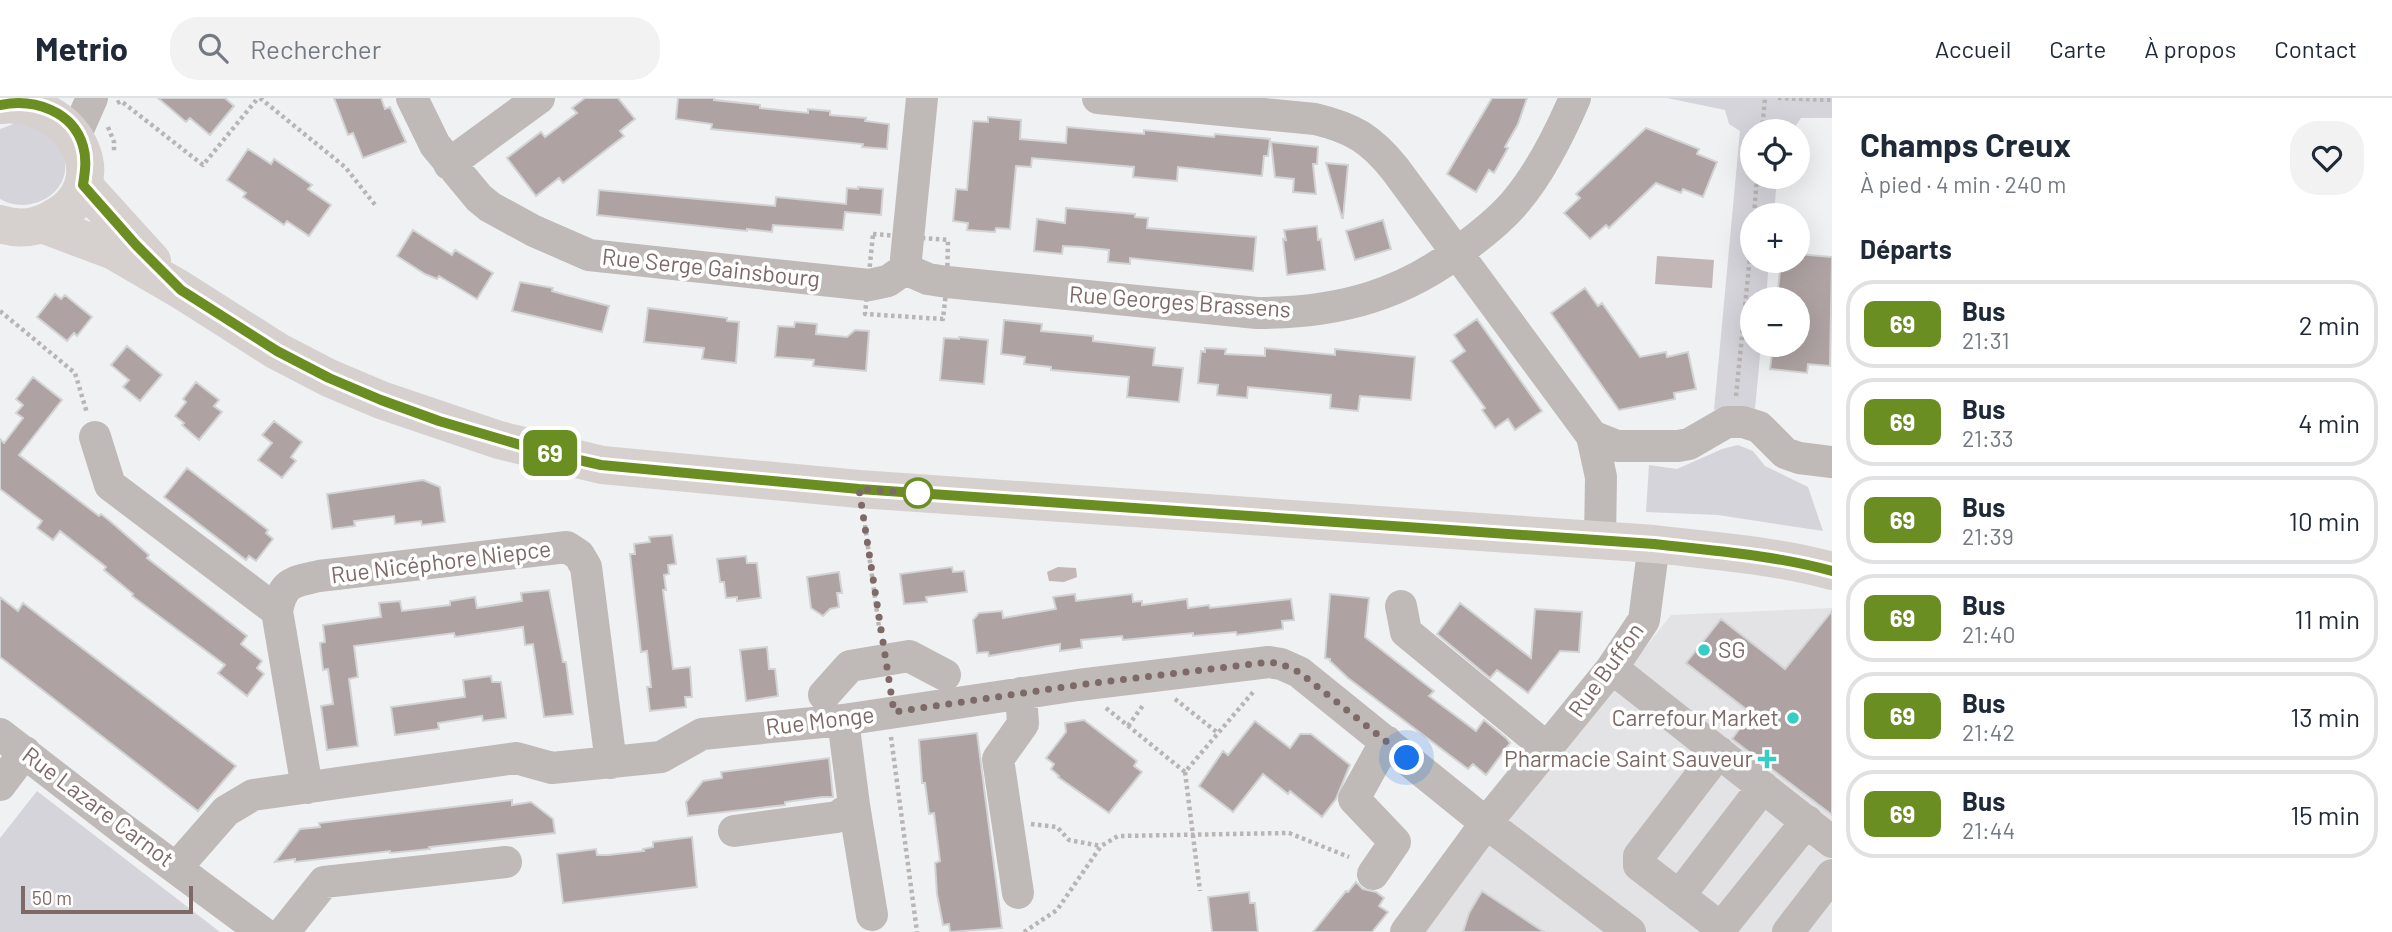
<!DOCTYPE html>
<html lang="fr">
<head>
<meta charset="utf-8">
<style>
  :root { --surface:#fff; --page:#f2f2f3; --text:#1f2937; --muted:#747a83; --line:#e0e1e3 }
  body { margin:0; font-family:Barlow,sans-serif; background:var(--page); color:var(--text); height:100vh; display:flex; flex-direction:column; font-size:26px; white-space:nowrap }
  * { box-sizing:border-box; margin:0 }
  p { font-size:23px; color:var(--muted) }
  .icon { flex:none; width:38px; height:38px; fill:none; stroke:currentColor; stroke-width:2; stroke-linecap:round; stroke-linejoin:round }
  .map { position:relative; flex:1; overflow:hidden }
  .panel { display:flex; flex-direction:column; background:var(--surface); width:560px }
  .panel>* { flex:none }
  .badge { padding:0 14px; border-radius:10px; font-size:24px; line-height:46px }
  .controls { position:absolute; left:1740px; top:21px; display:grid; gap:14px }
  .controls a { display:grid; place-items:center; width:70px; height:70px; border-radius:50%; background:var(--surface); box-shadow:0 7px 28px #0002; font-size:35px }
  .scale { position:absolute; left:21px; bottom:18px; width:172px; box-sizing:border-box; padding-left:7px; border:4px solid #7d6966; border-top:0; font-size:19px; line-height:24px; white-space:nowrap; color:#7d6966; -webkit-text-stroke:5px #fff; paint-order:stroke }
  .you { position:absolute; width:35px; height:35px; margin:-18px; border:5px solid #fff; border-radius:50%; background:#1a73e8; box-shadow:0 0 0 10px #1a73e833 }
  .map>.badge { position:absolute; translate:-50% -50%; box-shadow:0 0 0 4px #fff }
  h2 { padding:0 28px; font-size:26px; line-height:63px }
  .round { display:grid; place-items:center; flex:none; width:74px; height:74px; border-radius:28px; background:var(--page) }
  .summary { display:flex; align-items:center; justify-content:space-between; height:119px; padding:0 28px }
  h1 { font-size:33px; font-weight:700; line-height:52px }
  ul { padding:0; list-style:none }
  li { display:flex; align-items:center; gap:21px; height:88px; margin:0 14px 10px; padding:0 14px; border:4px solid var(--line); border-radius:28px }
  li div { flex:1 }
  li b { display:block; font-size:26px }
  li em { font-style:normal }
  li .badge { min-width:77px; font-weight:700; text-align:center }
  header { display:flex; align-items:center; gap:42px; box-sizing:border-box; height:98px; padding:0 35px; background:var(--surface); border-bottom:2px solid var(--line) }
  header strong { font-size:33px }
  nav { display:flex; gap:38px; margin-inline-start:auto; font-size:24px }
  .search { width:490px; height:63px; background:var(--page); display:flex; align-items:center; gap:18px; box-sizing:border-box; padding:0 24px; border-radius:28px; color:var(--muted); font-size:26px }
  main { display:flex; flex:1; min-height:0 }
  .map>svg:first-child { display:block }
</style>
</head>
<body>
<header>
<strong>Metrio</strong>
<div class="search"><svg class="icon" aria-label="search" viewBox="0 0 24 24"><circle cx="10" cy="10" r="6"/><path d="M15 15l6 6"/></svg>Rechercher</div>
<nav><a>Accueil</a><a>Carte</a><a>À propos</a><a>Contact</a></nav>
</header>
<main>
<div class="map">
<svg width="1832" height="834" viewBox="0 0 1832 834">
  <rect width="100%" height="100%" fill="#f0f1f3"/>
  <!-- built -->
  <path fill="#e3e2e4" d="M1832 510V834H1419L1671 517Z"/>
  <!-- green -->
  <path fill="#d6d4db" d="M1667 0H1832V20H1801L1792 33H1752V79H1777L1774 117H1752V163H1769L1766 201H1752V247H1761L1755 311 1741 308 1714 312 1740 33 1729 26 1725 12Z
    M28 24 58 42C60 49 64 57 65 64 69 99 26 117 0 101V31L16 25Z
    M1738 347 1753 353 1765 368 1808 389 1823 433 1718 417 1646 414 1649 367 1677 371 1722 351Z
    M37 693 220 834H0V740Z"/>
  <!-- water -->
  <path fill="#c3b6b6" d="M1657 158 1714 162 1712 190 1655 186Z
    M1058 469 1076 470 1077 479 1064 484 1049 483 1047 474Z"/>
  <!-- building -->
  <path fill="#aea3a2" stroke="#d2d3d4" stroke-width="2" d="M158 0H225L234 8 210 37 190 20 186 24Z
    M334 0H381L385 11 390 9 406 44 363 60 353 35 348 37Z
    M585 0H618L635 21 620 33 624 38 563 85 559 80 536 98 507 60 541 34 545 39 577 15 572 10Z
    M678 0H714V2L760 7V10L808 15V11L830 13V17L866 20 865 23 889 26 887 51 862 49 863 46 711 31 712 26 676 21Z
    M1492 0H1527L1518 26 1505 49 1508 50 1494 75 1489 72 1476 94 1447 76Z
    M988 19 1021 22 1020 41 1066 45 1067 29 1144 36V32L1214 39 1215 36 1270 41 1268 58H1264L1262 78 1178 69 1177 83 1133 79 1134 69 1032 60 1031 69 1016 68 1010 131 996 130 995 134 967 132 968 125 953 123 956 91 967 92 973 23 988 24Z
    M1646 30 1699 51 1697 56 1717 64 1703 99 1683 91 1681 95 1656 85 1609 130 1606 127 1590 141 1564 115 1580 100 1576 96Z
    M1271 44 1318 49 1317 66H1313L1316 96 1293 94 1294 81 1275 79Z
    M248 51 271 66 274 61 312 87 308 91 331 107 309 138 287 123 284 127 243 99 246 95 227 82Z
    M1326 65 1348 67 1343 120H1342Z
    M858 89 883 91 881 117 845 114 843 132 773 127 772 134 747 131V133L597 117 599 92 775 108 776 99 846 106 847 90 858 91Z
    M1066 110 1135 116V119L1148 120 1147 130 1256 139 1253 173 1130 160V166L1108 164 1109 152 1082 149 1063 148 1062 156 1034 153 1037 121 1065 125Z
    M1383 122 1391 151 1355 162 1346 133Z
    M1317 128 1318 142 1321 141 1325 172 1287 177 1283 141 1286 142 1284 132Z
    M413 132 452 157 455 152 493 175 477 201 439 178 437 181 425 176 397 158Z
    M1797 156 1832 159 1830 268 1808 266 1807 275 1770 271 1773 247H1797V201H1777L1781 163H1797Z
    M520 184 553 190 552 193 566 197 609 208 602 234 512 213Z
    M1585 190 1598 208 1602 205 1640 259 1666 254 1667 259 1688 254 1696 291 1674 295 1675 301 1619 312 1551 215Z
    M55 196 61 201 65 197 92 219 77 238 74 235 67 243 37 219Z
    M648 210 727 220V223L739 224 736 265 702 261 704 250 644 244Z
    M1477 221 1542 313 1515 332 1508 321 1495 330 1482 312 1485 310 1451 263 1465 253 1454 237Z
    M1004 222 1042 226 1041 233 1093 238V243L1155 250 1153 267 1183 270 1179 304 1127 299 1129 279 1051 272V269L1024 266 1025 259 1001 256Z
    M795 224 817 226 816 236 847 239 855 232 869 233 866 273 813 268 814 262 775 259 778 228 794 229Z
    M959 239 988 242 984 286 940 282 944 240 959 241Z
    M127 248 162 277 140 303 123 289 129 282 111 267Z
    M1205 250 1226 251 1225 256 1265 258V250L1335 257V251L1415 259 1411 302 1360 298 1358 313 1330 310 1331 297 1248 289 1247 300 1217 297 1218 287 1198 285 1201 253 1205 254Z
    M33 279 62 302 19 357 99 418 101 416 111 424 149 457 147 460 247 538 241 546 262 563 257 570 264 576 247 598 218 575 225 567 132 498 133 496 104 472 106 469 60 433 53 442 37 430 42 423 0 391V341L4 345 23 320 16 315 23 307 16 301Z
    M196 284 219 302 214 308 222 314 199 342 182 327 184 325 175 318 186 304 183 301Z
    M274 323 302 344 291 359 296 363 282 380 258 362 272 345 262 337Z
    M187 370 268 432 266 435 273 441 256 463 249 458 246 462 164 399Z
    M423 382 440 389 445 424 422 427 421 423 395 426 394 418 354 423 355 428 332 431 327 396Z
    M672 437 676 466 668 467 669 476 664 477 666 492H663L673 571 690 569 692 599H685L686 609 650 613 647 589H651L647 553 641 554 630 456H635L634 446 650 444 649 439Z
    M746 458 747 465H757L761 500 737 503V499L726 500 724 484H720L717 461Z
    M952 469 953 474 964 473 967 494 926 499 927 504 904 506 900 476Z
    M839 474 842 495H837L839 509 830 511 823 518 811 510 807 479Z
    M549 492 563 564H566L573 616 544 619 533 546 525 547 523 529 455 539 454 535 354 548 358 579 349 581 358 648 327 652 321 608 333 606 328 571 323 572 320 545 325 544 323 527 381 519 379 505 400 503 402 513 450 507V503L475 499 477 510 522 503 521 495Z
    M1075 496 1076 503 1132 496 1133 504 1142 503V507L1187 501 1188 510 1209 507 1210 510 1291 501 1294 522 1282 523 1283 531 1237 537 1236 534 1193 538V535L1123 542 1122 538 1081 542 1082 550 1060 553V546L989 558 988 554 977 555 973 522 979 515 1002 513 1003 520 1056 511 1053 499Z
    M1330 496 1369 500 1365 539 1434 593 1429 598 1476 633 1484 622 1506 640 1510 645 1486 677 1473 666 1468 671 1348 580 1330 563V561L1325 560Z
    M0 499 18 513 23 505 236 668 198 713 0 559Z
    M1460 505 1531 560 1535 511 1582 514 1579 554 1560 553 1528 595 1497 572 1490 580 1437 536Z
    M1832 513V717L1732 641 1751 615 1686 565 1721 521 1785 571Z
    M767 549 769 571H775L778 598 746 603 740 552Z
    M491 578 492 584H501L506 620 483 623 482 618 438 625 439 631 395 637 391 609 465 599 463 582Z
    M1084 622 1137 663 1134 668 1142 674 1109 715 1058 679 1059 678 1051 671 1054 666 1046 660 1066 634 1065 625Z
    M1255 623 1290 650 1300 636H1311L1350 667 1336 701 1322 719 1290 693 1288 696 1263 676 1233 714 1199 688 1223 653 1228 657Z
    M977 635 1002 830 950 834 949 826 943 827 937 796 935 765 940 763 934 715 929 716 925 685H922L919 642Z
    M829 660 833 699H822L785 704V707L688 718 686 704 703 683 722 680 721 674Z
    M512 702V707L531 704 553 721 555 735 429 749 430 751 390 755V753L295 764V761L275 764 300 731 320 729 319 725Z
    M692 739 697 789 563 805 557 756 596 751 597 757H608L644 753 643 751 653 749V744Z
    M1356 784 1363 791 1376 794 1384 800 1379 808 1388 814 1372 834H1313L1346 793 1348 794Z
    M1482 793 1544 834H1463L1469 815Z
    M1249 794 1250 805H1255L1258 834H1212L1208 799Z"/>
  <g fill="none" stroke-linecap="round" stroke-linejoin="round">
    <!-- path -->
    <path stroke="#b9b5b4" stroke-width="4.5" stroke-dasharray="3.5 3.5" stroke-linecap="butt" d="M260 0 345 69 376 108
      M1778 0 1832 2
      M117 5 121 3 203 67 258 0
      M108 29 114 44V54
      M1762 33 1765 0
      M1754 117 1757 79
      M873 136 948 142 947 184 943 221 865 216Z
      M0 213 75 275 87 315
      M1736 298 1752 138
      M864 420 880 536
      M1175 601 1218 635
      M1106 610 1185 674 1254 593
      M1128 628 1144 606
      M891 639 917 834
      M1185 674 1200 793
      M1031 726 1057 729 1069 742 1101 748
      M1024 834 1057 812 1101 748 1118 738 1289 735 1349 759"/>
    <!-- minor -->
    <path stroke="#bfb9b8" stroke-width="32" d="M412 0 435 47 479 100 490 109 534 133 589 157 869 187 888 183 905 171
      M1098 0 1315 21C1353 30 1371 41 1395 71L1592 338 1617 348H1678L1689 346 1727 324H1743L1759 329 1785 355 1799 360 1832 364
      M77 34 92 0
      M449 66 539 0
      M905 171 928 181 947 184 1257 215C1340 215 1405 197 1470 145 1487 132 1504 118 1517 102 1542 72 1560 35 1575 0
      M905 171 922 0
      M1592 338 1601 379 1600 442
      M95 339 110 387 277 513
      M1401 508 1406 534 1547 650
      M1612 570 1832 744
      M824 597 850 568 909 558 945 577
      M843 622 854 707 872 817
      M0 636 123 731 262 834
      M1719 654 1639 758V767L1721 830 1807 723
      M0 687 25 654
      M307 690 277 513C283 484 292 484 319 478L567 449 579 457 586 469 611 665
      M734 733 837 719 854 707
      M177 769 226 713 253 697 516 660 552 670 661 659 702 636 843 622 1078 587 1269 564 1281 566 1299 574 1486 725 1630 834
      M1373 776 1395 744 1354 701 1386 643
      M1018 795 998 661 1023 626 1021 595
      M1679 798 1763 689
      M284 834 324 784 506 764
      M1406 834 1486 725 1612 570 1644 522 1654 446
      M1788 834 1832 777"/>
    <!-- major -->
    <path stroke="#d6d0ce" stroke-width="38" d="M0 7C74 0 120 86 52 121 36 130 18 132 0 126
      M83 87 152 163
      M42 126 114 153 181 192 277 253 329 280 381 302 499 342 602 367 859 391 1654 446C1713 453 1774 457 1832 473"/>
  </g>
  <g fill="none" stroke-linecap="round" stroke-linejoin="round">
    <!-- line casing -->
    <g stroke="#fff" stroke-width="16">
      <path id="line" d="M0 7C34 0 73 13 83 48 87 61 85 74 83 87L136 147 181 192 277 253 329 280 381 302 439 323 548 355 601 367 859 391 1654 446C1713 453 1774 457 1832 473"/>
    </g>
    <!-- line -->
    <use href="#line" stroke="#6b8e23" stroke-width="10"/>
    <!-- walk -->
    <path stroke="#7d6966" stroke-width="7" stroke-dasharray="0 12.6" d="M918 395 859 391 894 614 1078 587 1269 564 1281 566 1299 574 1407 660"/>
  </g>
  <!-- markers -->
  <circle fill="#fff" stroke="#6b8e23" stroke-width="3.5" cx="918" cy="395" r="14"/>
  <g fill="#36cdc5" stroke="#fff" stroke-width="2.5">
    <circle cx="1704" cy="552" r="7"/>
    <circle cx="1793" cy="620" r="7"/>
    <path d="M1763.5 650.5h7v7h7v7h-7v7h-7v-7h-7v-7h7z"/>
  </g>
  <g text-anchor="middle" stroke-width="7" stroke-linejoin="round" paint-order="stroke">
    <!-- street labels -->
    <g font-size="23" fill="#7d6966" stroke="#fff">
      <text transform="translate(711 170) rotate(6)" y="8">Rue Serge Gainsbourg</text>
      <text transform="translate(1180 204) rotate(4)" y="8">Rue Georges Brassens</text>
      <text transform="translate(441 464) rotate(-7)" y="8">Rue Nicéphore Niepce</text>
      <text transform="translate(1606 572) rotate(-54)" y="8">Rue Buffon</text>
      <text transform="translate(820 623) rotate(-7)" y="8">Rue Monge</text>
      <text transform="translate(98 709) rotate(37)" y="8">Rue Lazare Carnot</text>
    </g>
    <!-- poi labels -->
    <g font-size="23" fill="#7d6966" stroke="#fff" text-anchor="end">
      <text x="1718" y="560" text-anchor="start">SG</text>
      <text x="1779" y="628">Carrefour Market</text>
      <text x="1753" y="669">Pharmacie Saint Sauveur</text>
    </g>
  </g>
</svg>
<div class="controls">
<a><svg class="icon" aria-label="locate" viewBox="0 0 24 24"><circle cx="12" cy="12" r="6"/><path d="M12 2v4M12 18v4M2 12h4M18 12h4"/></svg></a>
<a>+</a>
<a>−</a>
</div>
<div class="scale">50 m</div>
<div class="you" style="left:1407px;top:660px"></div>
<b class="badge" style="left:550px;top:355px;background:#6b8e23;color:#fff">69</b>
</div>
<section class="panel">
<div class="summary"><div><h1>Champs Creux</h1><p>À pied · 4 min · 240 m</p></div><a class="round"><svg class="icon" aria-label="heart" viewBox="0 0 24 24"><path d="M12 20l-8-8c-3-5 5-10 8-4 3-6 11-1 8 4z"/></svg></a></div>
<h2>Départs</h2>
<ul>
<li><span class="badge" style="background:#6b8e23;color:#fff">69</span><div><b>Bus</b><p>21:31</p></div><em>2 min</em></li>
<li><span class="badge" style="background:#6b8e23;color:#fff">69</span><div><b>Bus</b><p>21:33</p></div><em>4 min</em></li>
<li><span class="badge" style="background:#6b8e23;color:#fff">69</span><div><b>Bus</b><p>21:39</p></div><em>10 min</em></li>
<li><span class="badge" style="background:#6b8e23;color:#fff">69</span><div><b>Bus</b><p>21:40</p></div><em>11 min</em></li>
<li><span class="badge" style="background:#6b8e23;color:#fff">69</span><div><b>Bus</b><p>21:42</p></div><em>13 min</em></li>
<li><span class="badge" style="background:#6b8e23;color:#fff">69</span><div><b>Bus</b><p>21:44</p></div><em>15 min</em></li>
</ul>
</section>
</main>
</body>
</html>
